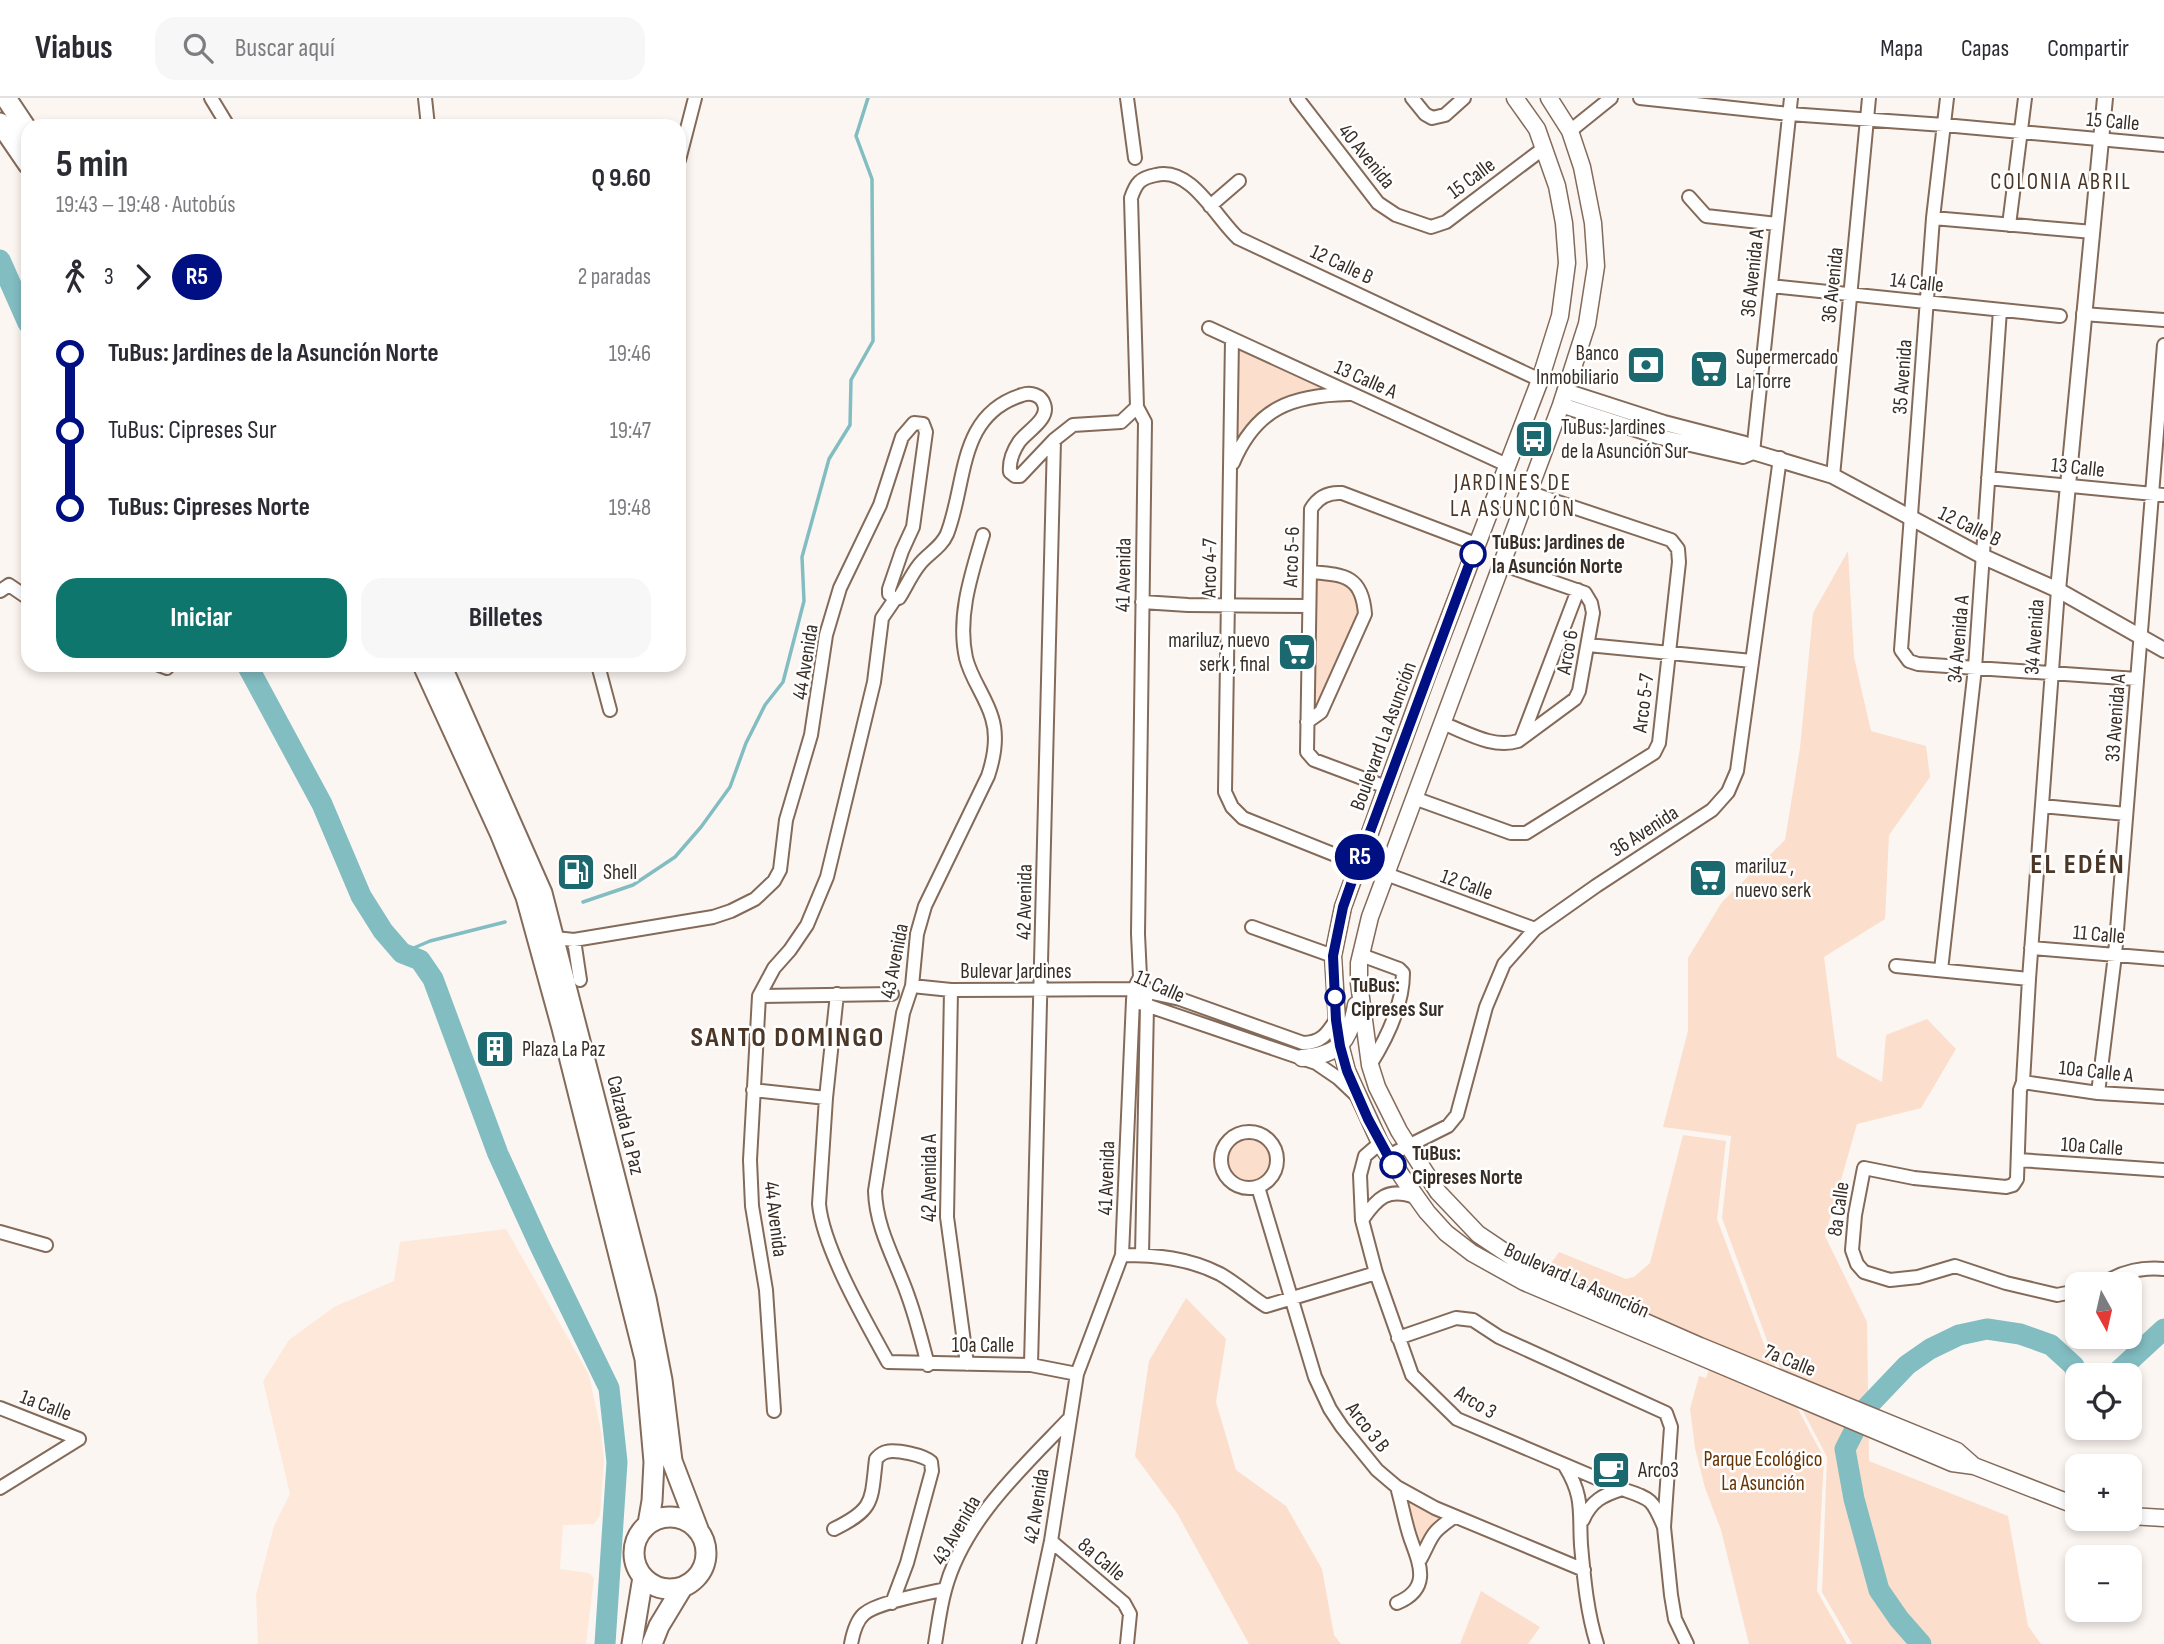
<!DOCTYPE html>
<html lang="es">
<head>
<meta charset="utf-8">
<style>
  :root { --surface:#fff; --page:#f7f7f7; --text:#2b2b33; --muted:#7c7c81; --line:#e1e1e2; --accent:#0f766e }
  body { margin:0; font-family:"Sofia Sans Condensed",sans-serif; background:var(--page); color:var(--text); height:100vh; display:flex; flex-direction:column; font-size:26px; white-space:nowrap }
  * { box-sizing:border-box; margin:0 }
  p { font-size:23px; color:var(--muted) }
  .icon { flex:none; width:38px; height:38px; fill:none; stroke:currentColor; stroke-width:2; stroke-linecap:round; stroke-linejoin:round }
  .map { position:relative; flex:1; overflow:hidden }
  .panel { position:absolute; left:21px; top:21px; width:665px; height:553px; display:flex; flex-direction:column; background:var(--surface); border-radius:21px; box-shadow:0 4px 10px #0003 }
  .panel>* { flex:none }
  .badge { padding:0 14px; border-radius:23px; font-size:24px; line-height:46px }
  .needle { width:46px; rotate:172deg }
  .fabs { position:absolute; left:2065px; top:1174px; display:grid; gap:14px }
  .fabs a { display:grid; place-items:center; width:77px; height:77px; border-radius:14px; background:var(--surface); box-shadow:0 4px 10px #0003; font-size:35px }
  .map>.badge { position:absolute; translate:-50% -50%; box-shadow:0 0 0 4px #fff }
  .legs { display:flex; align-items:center; gap:10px; height:77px; padding:0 35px; font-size:23px }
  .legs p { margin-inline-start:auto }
  .summary { display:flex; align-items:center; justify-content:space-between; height:119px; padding:0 35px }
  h1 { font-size:38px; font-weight:700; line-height:52px }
  .action { display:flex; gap:14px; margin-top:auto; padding:14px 35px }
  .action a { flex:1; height:80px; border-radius:21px; background:var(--accent); color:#fff; font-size:28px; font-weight:700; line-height:80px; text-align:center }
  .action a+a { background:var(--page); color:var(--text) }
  ul { padding:0 35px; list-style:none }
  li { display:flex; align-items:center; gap:24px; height:77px; font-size:26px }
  li i { display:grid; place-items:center; width:10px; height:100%; margin:0 9px; background:currentColor }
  li i::after { content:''; width:18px; height:18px; margin:-9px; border:5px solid; border-radius:50%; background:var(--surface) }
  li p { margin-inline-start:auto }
  li:first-child i { background:linear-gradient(#0000 50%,currentColor 0) }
  li:last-child i { background:linear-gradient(currentColor 50%,#0000 0) }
  header { display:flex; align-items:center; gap:42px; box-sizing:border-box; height:98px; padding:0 35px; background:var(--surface); border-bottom:2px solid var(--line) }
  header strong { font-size:33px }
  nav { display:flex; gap:38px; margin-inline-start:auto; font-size:24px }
  .search { width:490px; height:63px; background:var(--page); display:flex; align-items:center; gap:18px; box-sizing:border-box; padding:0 24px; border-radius:21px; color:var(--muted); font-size:26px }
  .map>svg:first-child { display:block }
</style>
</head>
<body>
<header>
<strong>Viabus</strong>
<div class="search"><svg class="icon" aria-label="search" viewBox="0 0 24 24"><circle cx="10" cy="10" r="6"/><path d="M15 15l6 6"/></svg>Buscar aquí</div>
<nav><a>Mapa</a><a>Capas</a><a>Compartir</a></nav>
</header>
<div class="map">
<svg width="2164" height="1546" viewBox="0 0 2164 1546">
  <rect width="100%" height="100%" fill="#fcf6f2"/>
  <!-- built -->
  <path fill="#fee8d9" d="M506 1131 589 1277 601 1333 604 1362 600 1417 594 1426 563 1427 560 1471 589 1475 594 1480 586 1546H258L256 1497 274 1428 290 1396 263 1283 289 1242 334 1209 394 1183 400 1144Z"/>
  <!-- green -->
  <path fill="#fbdecb" d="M1236 247 1335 293C1284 290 1261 312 1233 352Z
    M1848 453 1854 559 1871 633 1926 648 1930 679 1889 737 1885 821 1824 859 1837 959 1882 984 1886 937 1927 921 1956 951 1921 1010 1857 1026 1825 1138 1867 1224 1869 1363 2008 1418 2028 1528 2041 1546H1852L1822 1494 1827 1359 1769 1248 1722 1120 1731 1038 1663 1029 1688 933V860L1722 804 1785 742 1800 650 1813 515Z
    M1312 478 1334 479 1355 489 1362 515 1318 612 1311 616Z
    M1683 1037 1726 1043 1717 1121 1765 1249 1824 1360 1817 1493 1847 1546H1749L1721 1432 1705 1390 1695 1350 1690 1311 1699 1278 1706 1280 1710 1269 1728 1252 1580 1188 1547 1171 1559 1154 1626 1181 1634 1179 1650 1165Z
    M1228 1063a22 22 0 1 1 44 0a22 22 0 1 1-44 0Z
    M1186 1200 1226 1241 1216 1304 1236 1372 1286 1408 1322 1471 1334 1537 1341 1546H1249L1177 1415 1135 1358 1149 1263Z
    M1405 1398 1445 1419 1423 1452Z
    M1481 1493 1540 1529 1528 1546H1460Z"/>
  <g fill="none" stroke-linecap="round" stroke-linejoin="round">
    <!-- stream -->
    <path stroke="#82bdc2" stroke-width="3.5" d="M583 804 633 787 675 759 701 729 730 689 746 645 765 607 783 584 804 503 802 459 829 361 850 327 851 282 873 243 872 81 856 38 868 0
      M402 855 430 843 505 824"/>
    <!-- river -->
    <path stroke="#82bdc2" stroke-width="21" d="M0 162 28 225
      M247 567 322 706 361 798 383 833 402 855 420 862 433 881 498 1056 540 1148 609 1290 617 1364 605 1546
      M2113 1278 2164 1231
      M1921 1546 1899 1521 1879 1492 1854 1401 1845 1351 1866 1310 1907 1267 1930 1251 1959 1237 1987 1231 2020 1236 2051 1247 2074 1268 2077 1280"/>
    <!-- minor casing -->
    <g stroke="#846a59" stroke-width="16">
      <path id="minor" d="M211 0 228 28
        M425 0 428 28
        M1127 0 1135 60
        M1297 0 1378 105 1396 117 1431 129 1446 124 1544 50
        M1412 0 1425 16 1432 20 1445 17 1464 0
        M1640 0 1789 16 1944 27 2164 47
        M1947 0 1933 120 1901 552 1909 563 1918 566 2137 581
        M1570 33 1611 0
        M679 62 695 0
        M1689 99 1706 118 1777 126
        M1210 108 1239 83
        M1933 120 2093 134
        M2009 127 2025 0
        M1771 188 2060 218
        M2083 216 2164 222
        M1209 230 1507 367
        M1232 241 1225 694 1232 709 1243 720 1358 766
        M1753 354 1791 0
        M1233 365C1256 310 1292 297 1349 296
        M1833 378 1869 0
        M1988 380 2164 397
        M2058 492 2029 881 2023 984 2020 992 2017 1081 2013 1087 2006 1089 1914 1080 1864 1070 1855 1117 1852 1152 1857 1166 1864 1174 1890 1182 1918 1179 1955 1168 2006 1185 2057 1197 2077 1193
        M0 493 9 487 28 500
        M1142 504 1188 507 1308 508
        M1588 547 1752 563
        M159 567 167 570
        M598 567 610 612
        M1307 624 1321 614 1365 516C1362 477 1344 477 1310 474
        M1442 625C1466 634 1493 651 1518 643L1575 601 1579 593 1593 515 1591 505 1585 495 1501 466
        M1522 639 1578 492
        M1386 689 1314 662 1307 654 1311 411C1318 399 1328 394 1342 395L1476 446
        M1414 700 1511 735H1526L1654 655 1659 645 1679 464 1678 451 1671 442 1528 394
        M2042 708 2126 716
        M1386 776 1535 831
        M1252 829 1333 858
        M555 840 574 842 713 819 731 813 755 801 774 783 780 772 786 722 811 637 826 537 840 490 880 407 902 339 914 325 923 326 926 334 913 429 902 453 889 491V496L895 501
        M574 842 580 882
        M2031 850 2164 861
        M1361 857 1399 871 1403 875C1403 908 1387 940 1370 967
        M1896 868 2029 881
        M1941 872 1975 570 2000 212
        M912 888 951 892 1134 891 1180 901 1303 945C1321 945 1327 936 1336 922
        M951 892 947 1119 967 1266
        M837 896 826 1000 819 1106C823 1150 866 1224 888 1264L1031 1267 1077 1276
        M759 898 892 896
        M1140 905 1316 965 1338 980 1356 997
        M2023 984 2098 995 2164 999
        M753 992 826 1000
        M2098 995 2115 857 2164 247
        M1221 1062a28 28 0 1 1 56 0a28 28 0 1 1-56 0Z
        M1380 1045 1365 1058 1360 1077 1362 1122 1376 1175 1412 1277 1457 1321 1622 1391C1651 1401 1652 1400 1664 1429
        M1388 1058 1448 1028 1457 1017 1486 909 1504 866 1535 831 1596 788 1712 712 1728 694 1737 673 1780 360
        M2018 1062 2164 1072
        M1258 1089 1315 1279 1330 1311 1342 1329 1377 1372 1397 1389 1435 1410 1584 1472
        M1362 1122C1377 1100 1388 1089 1415 1099
        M0 1134 46 1147
        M1122 1157C1157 1157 1188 1160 1220 1176 1236 1185 1250 1198 1266 1208L1376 1175
        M1142 1157 1147 908 1144 888
        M2103 1186C2122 1173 2141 1169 2164 1171
        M1398 1240 1456 1220 1473 1222 1499 1239 1666 1315 1671 1329 1664 1429 1671 1497 1675 1521 1687 1546
        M928 1267C922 1244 916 1220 908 1198 896 1163 876 1131 875 1093L903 915 912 888 917 836 925 808 988 678C994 660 998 639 992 620 986 599 971 581 966 560 957 519 971 477 983 437
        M1031 1267 1054 342
        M0 1310 79 1341
        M774 1313 766 1192 752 1108 750 1062 759 898 774 870 790 852 807 827 827 779 874 584 882 520 895 501 899 500C906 489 911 477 919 467 927 456 941 450 947 436 967 385 957 317 1022 297 1031 294 1041 297 1044 306 1050 321 1027 333 1019 344 1013 353 1009 364 1010 374L1015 378H1020L1054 342 1073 327 1121 324 1137 309
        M1565 1368C1584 1399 1579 1413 1581 1447 1584 1480 1587 1515 1597 1546
        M1397 1389C1402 1406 1405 1425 1411 1442 1421 1469 1430 1491 1397 1505
        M0 1390 79 1341
        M1583 1422C1591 1403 1603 1397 1622 1391
        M834 1431C875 1411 871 1403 876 1361 879 1358 881 1355 886 1354 895 1351 924 1357 931 1364L932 1373 907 1465 892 1505
        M1051 1443 1124 1505 1130 1516 1127 1546
        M1420 1462C1433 1438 1429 1436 1454 1419
        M851 1546C853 1535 856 1523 864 1516 878 1504 926 1496 945 1491
        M935 1546C938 1528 940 1510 945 1492 963 1424 1021 1371 1068 1322
        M1029 1546 1051 1443 1077 1276 1122 1157 1133 902 1134 891 1140 879 1138 836 1145 324 1137 309 1131 100C1136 85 1140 80 1156 77 1191 68 1216 120 1238 140L1540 282"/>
    </g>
    <!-- tertiary casing -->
    <g stroke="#846a59" stroke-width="18">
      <path id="tertiary" d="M1565 293 1664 325 1745 346 1753 354 1833 378 1984 459 2058 492 2164 552
        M1561 307 1660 339 1743 358 1753 354
        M2058 492 2105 0"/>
    </g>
    <!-- secondary casing -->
    <g stroke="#846a59" stroke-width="19">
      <path id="secondary" d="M1515 0 1537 31 1557 88 1564 125 1567 165 1560 218 1540 282 1428 575 1343 809 1333 858 1338 938 1347 973 1380 1045 1407 1086 1427 1114 1446 1135 1472 1155 1524 1184 1952 1365 1974 1368 2077 1408
        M1549 0 1570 33 1582 69 1593 125 1596 168 1587 226 1561 307 1370 819 1359 865V885L1370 967 1377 989 1399 1033 1425 1074 1438 1094 1478 1136 1530 1171 1561 1187 1700 1248 1957 1353 1974 1368
        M1302 960C1340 957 1350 943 1356 907
        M2130 1418 2164 1420"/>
    </g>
    <!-- primary casing -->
    <g stroke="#846a59" stroke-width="23">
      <path id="primary" d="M6 0 28 33
        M0 25 28 66
        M423 567 500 735 526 799 562 930 645 1261 654 1364 652 1403 648 1426
        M441 567 542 795 646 1200 662 1282 672 1363 698 1431
        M634 1455a36 36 0 1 1 72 0a36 36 0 1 1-72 0Z
        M632 1546 643 1479
        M652 1546 659 1528 682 1490"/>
    </g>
    <!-- minor -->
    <use href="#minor" stroke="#fff" stroke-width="12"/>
    <!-- tertiary -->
    <use href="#tertiary" stroke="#fff" stroke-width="14"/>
    <!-- secondary -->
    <use href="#secondary" stroke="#fff" stroke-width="16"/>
    <!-- primary -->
    <use href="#primary" stroke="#fff" stroke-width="19"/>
  </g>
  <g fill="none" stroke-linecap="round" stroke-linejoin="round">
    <!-- line-1 casing -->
    <g stroke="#fff" stroke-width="16">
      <path id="line-1" d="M1393 1067 1368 1021 1347 973 1340 948 1336 922 1333 858 1343 809 1358 766 1473 456"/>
    </g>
    <!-- line-1 -->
    <use href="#line-1" stroke="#000f82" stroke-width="10"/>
  </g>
  <!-- icons -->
  <defs>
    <g id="bank-square" transform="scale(2.0125)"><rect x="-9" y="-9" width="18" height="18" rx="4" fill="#1b686e" stroke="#fff"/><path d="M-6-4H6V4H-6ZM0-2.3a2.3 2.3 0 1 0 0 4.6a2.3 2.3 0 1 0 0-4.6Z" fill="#fff"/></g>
    <g id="supermarket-square" transform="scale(2.0125)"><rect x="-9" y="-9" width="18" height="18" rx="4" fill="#1b686e" stroke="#fff"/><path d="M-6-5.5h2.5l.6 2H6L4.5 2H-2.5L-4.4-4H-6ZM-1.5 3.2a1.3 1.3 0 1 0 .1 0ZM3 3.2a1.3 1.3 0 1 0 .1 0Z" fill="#fff"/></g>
    <g id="bus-square" transform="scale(2.0125)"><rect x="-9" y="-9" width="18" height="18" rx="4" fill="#1b686e" stroke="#fff"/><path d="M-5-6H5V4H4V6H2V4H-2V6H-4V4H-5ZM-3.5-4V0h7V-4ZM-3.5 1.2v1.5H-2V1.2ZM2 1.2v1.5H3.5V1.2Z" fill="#fff"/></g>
    <g id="fuel-square" transform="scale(2.0125)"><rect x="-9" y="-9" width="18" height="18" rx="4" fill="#1b686e" stroke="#fff"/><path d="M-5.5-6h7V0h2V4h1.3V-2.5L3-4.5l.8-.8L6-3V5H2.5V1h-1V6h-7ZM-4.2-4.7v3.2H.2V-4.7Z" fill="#fff"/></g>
    <g id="building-square" transform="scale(2.0125)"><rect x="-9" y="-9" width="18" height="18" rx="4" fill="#1b686e" stroke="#fff"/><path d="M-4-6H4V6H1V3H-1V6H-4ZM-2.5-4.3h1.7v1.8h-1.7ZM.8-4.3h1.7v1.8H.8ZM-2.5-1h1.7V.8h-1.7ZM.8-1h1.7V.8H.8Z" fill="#fff"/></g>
    <g id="cafe-square" transform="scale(2.0125)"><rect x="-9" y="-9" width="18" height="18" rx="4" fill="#1b686e" stroke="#fff"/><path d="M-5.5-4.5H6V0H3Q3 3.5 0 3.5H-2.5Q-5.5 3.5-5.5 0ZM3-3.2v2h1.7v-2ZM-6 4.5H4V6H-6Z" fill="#fff"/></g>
  </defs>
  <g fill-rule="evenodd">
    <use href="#bank-square" x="1646" y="267"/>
    <use href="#supermarket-square" x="1709" y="271"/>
    <use href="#bus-square" x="1534" y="341"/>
    <use href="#supermarket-square" x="1297" y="554"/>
    <use href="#fuel-square" x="576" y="774"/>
    <use href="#supermarket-square" x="1708" y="780"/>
    <use href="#building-square" x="495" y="951"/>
    <use href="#cafe-square" x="1611" y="1372"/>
  </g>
  <!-- markers -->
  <g fill="#fff" stroke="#000f82" stroke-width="3.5">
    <circle cx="1473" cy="456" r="12"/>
    <circle cx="1335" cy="899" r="9"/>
    <circle cx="1393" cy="1067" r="12"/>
  </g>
  <g text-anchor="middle" stroke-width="5" stroke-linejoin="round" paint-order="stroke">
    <!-- street labels -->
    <g font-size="21" fill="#392e26" stroke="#fff">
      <text transform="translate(2113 23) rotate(5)" y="7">15 Calle</text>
      <text transform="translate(1367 58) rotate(51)" y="7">40 Avenida</text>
      <text transform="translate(1471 80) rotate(-37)" y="7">15 Calle</text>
      <text transform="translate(1342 166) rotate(25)" y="7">12 Calle B</text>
      <text transform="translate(1752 175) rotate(-84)" y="7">36 Avenida A</text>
      <text transform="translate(1917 184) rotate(6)" y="7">14 Calle</text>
      <text transform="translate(1832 187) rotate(-84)" y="7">36 Avenida</text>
      <text transform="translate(1902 279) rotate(-86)" y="7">35 Avenida</text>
      <text transform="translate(1366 281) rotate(24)" y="7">13 Calle A</text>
      <text transform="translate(2078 369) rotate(6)" y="7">13 Calle</text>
      <text transform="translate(1970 428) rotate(26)" y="7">12 Calle B</text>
      <text transform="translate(1291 459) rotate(-88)" y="7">Arco 5-6</text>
      <text transform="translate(1209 470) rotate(-89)" y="7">Arco 4-7</text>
      <text transform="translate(1123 477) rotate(-89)" y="7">41 Avenida</text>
      <text transform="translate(2034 539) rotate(-86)" y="7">34 Avenida</text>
      <text transform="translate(1958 541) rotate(-85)" y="7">34 Avenida A</text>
      <text transform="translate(1567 554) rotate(-80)" y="7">Arco 6</text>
      <text transform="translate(805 564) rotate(-81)" y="7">44 Avenida</text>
      <text transform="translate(1643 605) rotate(-83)" y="7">Arco 5-7</text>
      <text transform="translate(2115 620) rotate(-86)" y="7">33 Avenida A</text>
      <text transform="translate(1383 638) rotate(-70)" y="7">Boulevard La Asunción</text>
      <text transform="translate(1644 733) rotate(-33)" y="7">36 Avenida</text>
      <text transform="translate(1467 786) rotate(20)" y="7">12 Calle</text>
      <text transform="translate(1024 804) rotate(-89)" y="7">42 Avenida</text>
      <text transform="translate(2099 836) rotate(5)" y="7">11 Calle</text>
      <text transform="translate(894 863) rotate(-79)" y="7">43 Avenida</text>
      <text x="1016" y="880">Bulevar Jardines</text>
      <text transform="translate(1160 888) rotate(24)" y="7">11 Calle</text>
      <text transform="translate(2096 973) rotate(6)" y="7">10a Calle A</text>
      <text transform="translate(626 1027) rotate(76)" y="7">Calzada La Paz</text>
      <text transform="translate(2092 1048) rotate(4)" y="7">10a Calle</text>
      <text transform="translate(929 1080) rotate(-90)" y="7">42 Avenida A</text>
      <text transform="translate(1106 1080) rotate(-88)" y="7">41 Avenida</text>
      <text transform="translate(1838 1111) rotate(-82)" y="7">8a Calle</text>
      <text transform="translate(776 1121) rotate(83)" y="7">44 Avenida</text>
      <text transform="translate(1577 1182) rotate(24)" y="7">Boulevard La Asunción</text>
      <text x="983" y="1254">10a Calle</text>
      <text transform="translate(1790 1262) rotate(22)" y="7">7a Calle</text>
      <text transform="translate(1476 1304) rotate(31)" y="7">Arco 3</text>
      <text transform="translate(46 1307) rotate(21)" y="7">1a Calle</text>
      <text transform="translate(1368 1329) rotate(52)" y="7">Arco 3 B</text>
      <text transform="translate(1036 1408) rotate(-81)" y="7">42 Avenida</text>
      <text transform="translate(956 1432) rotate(-60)" y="7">43 Avenida</text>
      <text transform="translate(1102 1461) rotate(40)" y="7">8a Calle</text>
    </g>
    <!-- poi labels -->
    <g font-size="21" fill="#392e26" stroke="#fff" text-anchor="start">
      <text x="1619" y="262" text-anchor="end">Banco<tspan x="1619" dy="24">Inmobiliario</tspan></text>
      <text x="1736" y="266">Supermercado<tspan x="1736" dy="24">La Torre</tspan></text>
      <text x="1561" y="336">TuBus: Jardines<tspan x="1561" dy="24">de la Asunción Sur</tspan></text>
      <text x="1270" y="549" text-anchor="end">mariluz, nuevo<tspan x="1270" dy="24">serk , final</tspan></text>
      <text x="1735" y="775">mariluz ,<tspan x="1735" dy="24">nuevo serk</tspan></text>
      <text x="603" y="781">Shell</text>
      <text x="522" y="958">Plaza La Paz</text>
      <text x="1638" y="1379">Arco3</text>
    </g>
    <!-- stop labels -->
    <g font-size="21" font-weight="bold" fill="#392e26" stroke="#fff" text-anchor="start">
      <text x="1492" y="451">TuBus: Jardines de<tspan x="1492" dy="24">la Asunción Norte</tspan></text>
      <text x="1351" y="894">TuBus:<tspan x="1351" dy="24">Cipreses Sur</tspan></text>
      <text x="1412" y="1062">TuBus:<tspan x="1412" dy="24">Cipreses Norte</tspan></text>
    </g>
    <!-- park labels -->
    <g font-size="21" fill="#673403" stroke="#fff">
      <text x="1763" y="1368">Parque Ecológico<tspan x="1763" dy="24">La Asunción</tspan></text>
    </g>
    <!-- neighbourhood labels -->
    <g font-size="23" letter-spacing="2" fill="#4c3626" stroke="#fff">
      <text x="2061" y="91">COLONIA ABRIL</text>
      <text x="1513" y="392">JARDINES DE<tspan x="1513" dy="26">LA ASUNCIÓN</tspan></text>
    </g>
    <!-- district labels -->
    <g font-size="28" font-weight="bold" letter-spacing="2" fill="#4c3626" stroke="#fff">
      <text x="2078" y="775">EL EDÉN</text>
      <text x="788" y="948">SANTO DOMINGO</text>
    </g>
  </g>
</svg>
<div class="fabs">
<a><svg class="needle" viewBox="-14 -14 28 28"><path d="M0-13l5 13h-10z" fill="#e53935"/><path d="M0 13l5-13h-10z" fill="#7c7c81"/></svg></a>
<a><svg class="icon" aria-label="locate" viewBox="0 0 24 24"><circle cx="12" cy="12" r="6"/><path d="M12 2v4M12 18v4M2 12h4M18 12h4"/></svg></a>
<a>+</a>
<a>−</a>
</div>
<b class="badge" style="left:1360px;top:759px;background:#000f82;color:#fff">R5</b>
<section class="panel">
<div class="summary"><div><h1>5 min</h1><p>19:43 – 19:48 · Autobús</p></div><b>Q 9.60</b></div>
<div class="legs"><svg class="icon" aria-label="walk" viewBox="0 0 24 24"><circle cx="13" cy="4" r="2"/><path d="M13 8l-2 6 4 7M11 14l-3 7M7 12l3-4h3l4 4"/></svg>3<svg class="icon" aria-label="forward" viewBox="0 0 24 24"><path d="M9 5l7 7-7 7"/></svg><b class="badge" style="background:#000f82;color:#fff">R5</b><p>2 paradas</p></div>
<ul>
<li><i style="color:#000f82"></i><b>TuBus: Jardines de la Asunción Norte</b><p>19:46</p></li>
<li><i style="color:#000f82"></i><span>TuBus: Cipreses Sur</span><p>19:47</p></li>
<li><i style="color:#000f82"></i><b>TuBus: Cipreses Norte</b><p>19:48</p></li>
</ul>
<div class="action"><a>Iniciar</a><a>Billetes</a></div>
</section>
</div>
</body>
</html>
